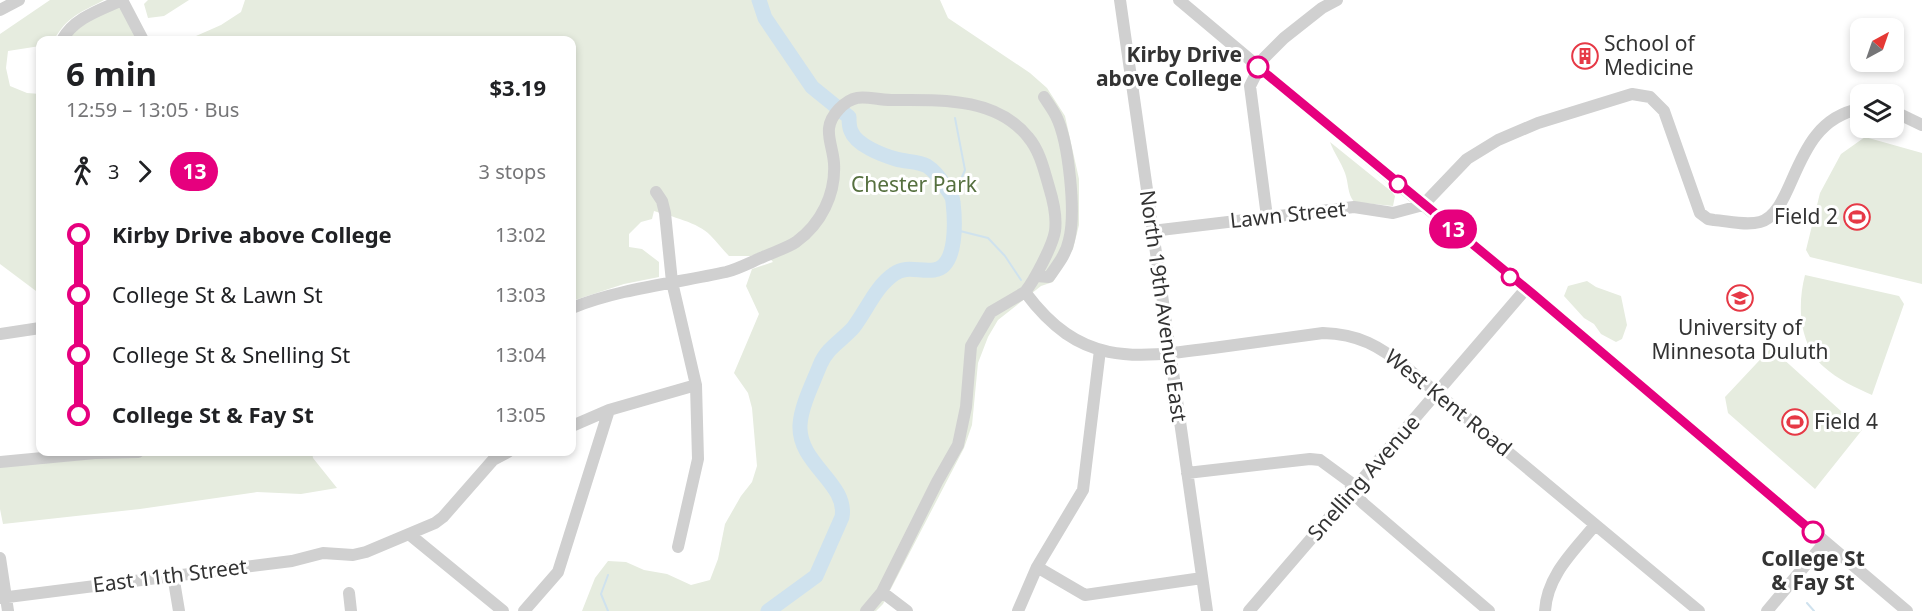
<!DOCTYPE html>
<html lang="en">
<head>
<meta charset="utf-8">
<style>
  :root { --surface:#fff; --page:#f6f6f6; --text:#202124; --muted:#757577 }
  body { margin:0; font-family:"Noto Sans",sans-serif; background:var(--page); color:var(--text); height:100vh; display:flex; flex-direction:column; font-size:22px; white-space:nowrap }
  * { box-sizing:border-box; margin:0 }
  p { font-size:20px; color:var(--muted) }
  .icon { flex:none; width:33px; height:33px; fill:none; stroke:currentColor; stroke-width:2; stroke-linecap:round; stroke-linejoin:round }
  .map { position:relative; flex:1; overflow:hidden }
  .side { position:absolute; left:36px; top:36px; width:540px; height:420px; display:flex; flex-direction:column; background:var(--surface); border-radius:12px; box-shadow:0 3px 9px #0003 }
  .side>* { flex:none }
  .badge { padding:0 12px; border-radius:20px; font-size:21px; line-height:39px }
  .needle { width:39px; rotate:40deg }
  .buttons { position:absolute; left:1850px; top:18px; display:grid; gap:12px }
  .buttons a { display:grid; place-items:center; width:54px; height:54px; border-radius:12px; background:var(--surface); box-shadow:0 3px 9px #0003; font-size:30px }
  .map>.badge { position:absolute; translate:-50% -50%; box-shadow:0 0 0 3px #fff }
  .legs { display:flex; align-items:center; gap:9px; height:66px; padding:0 30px; font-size:20px }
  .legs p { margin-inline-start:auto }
  .head { display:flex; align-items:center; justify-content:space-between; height:102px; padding:0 30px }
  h1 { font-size:33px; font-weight:700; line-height:45px }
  ul { padding:0 30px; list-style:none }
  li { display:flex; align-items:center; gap:21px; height:60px; font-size:22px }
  li i { display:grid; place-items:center; width:9px; height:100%; margin:0 8px; background:currentColor }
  li i::after { content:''; width:15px; height:15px; margin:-8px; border:4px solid; border-radius:50%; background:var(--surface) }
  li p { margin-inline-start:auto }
  li:first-child i { background:linear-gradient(#0000 50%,currentColor 0) }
  li:last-child i { background:linear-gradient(currentColor 50%,#0000 0) }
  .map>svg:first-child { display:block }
</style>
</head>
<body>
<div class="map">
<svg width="1922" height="611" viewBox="0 0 1922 611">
  <rect width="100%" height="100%" fill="#fff"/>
  <!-- green -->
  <path fill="#e6ecdf" d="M50 0H104C82 12 67 16 54 40H40V46L8 51 6 68 10 86 27 93 40 94V294L0 264V34Z
    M148 0H189L164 16 148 18 144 4Z
    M245 0H940L948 18 1030 73 1047 88 1065 116 1079 179V225L1073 249 1053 282 1041 286 998 320 988 337 978 363 972 425 964 448 883 604 876 611H582L595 578 608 561 626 562 644 570 667 574 691 585 710 580 718 559 725 524 741 496 752 482 757 466 752 408 748 393 734 373 759 314 746 286 752 269 773 262 763 251 751 256H729C722 249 717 242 710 235 699 223 670 216 654 211L652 219 641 222 629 234V247L642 249 659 262V277L624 284 572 301V40H164L175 37 196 36 221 25 241 12Z
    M118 7 122 10 137 40H66L78 26Z
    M1865 137 1922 153V284L1810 257 1806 250 1820 193 1841 154Z
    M1330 142 1392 192 1395 196 1393 206 1354 202C1347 193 1349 184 1345 173 1341 162 1334 153 1330 142Z
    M1805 275 1899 296 1904 304 1872 395C1856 388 1837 379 1824 367 1799 344 1797 306 1805 275Z
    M1587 281 1596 287 1621 296 1627 325 1622 339 1616 342 1601 334 1594 324 1584 318 1564 296 1568 286Z
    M1771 348 1862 430 1815 489 1728 413 1725 397Z
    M168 452H312L313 458 337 488 301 494 257 492 140 509 3 524 0 509V467Z"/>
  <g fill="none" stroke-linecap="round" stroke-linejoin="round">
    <!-- stream -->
    <path stroke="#cfe2ee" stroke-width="2" d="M953 198 965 170 955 118
      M956 230 988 238 1005 256 1021 280
      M1807 603 1814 611
      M608 611 601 594 608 575"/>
    <!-- river -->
    <path stroke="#cfe2ee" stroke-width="15" d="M759 0 765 18 812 87 849 117C849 122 849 127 851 131 856 145 882 155 896 159 906 162 918 161 927 166 935 171 940 178 945 186 948 191 953 196 953 202 955 219 958 267 934 270 920 272 906 265 894 274 875 287 867 310 853 328 841 341 827 348 820 365 813 383 801 406 800 425 798 464 848 483 842 517L816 576 768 611"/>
    <!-- minor -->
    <path stroke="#d0d0d0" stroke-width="12" d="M122 0 143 40
      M1120 0 1207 611
      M1179 0 1423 205 1533 294 1907 611
      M0 10 19 0
      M62 40C74 18 100 10 122 0
      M1893 111 1922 125
      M656 192 662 201 665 213 672 282 696 385 698 459 678 547
      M1267 217 1250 86 1264 58 1284 38 1322 8 1337 0
      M1152 231 1354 207 1393 213 1423 205 1467 159 1498 140 1538 123 1632 94 1650 97 1664 111 1700 213 1708 219 1714 220C1728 221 1746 226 1760 222 1797 212 1791 121 1860 109
      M1036 276 1049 277C1057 265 1066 255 1069 240 1076 213 1069 142 1056 116 1053 110 1048 103 1044 97
      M1025 292C1080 366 1131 359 1213 348 1250 343 1286 338 1323 333 1359 334 1379 346 1407 368L1699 611
      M572 308C618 289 676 283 726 272 738 269 751 262 763 257 774 252 787 248 796 242 821 224 836 194 834 163 832 141 821 128 839 109 858 89 871 101 894 100 940 100 996 97 1028 137 1040 151 1044 170 1049 187 1053 200 1057 217 1055 231 1053 245 1034 281 1025 292L991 312 971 346 966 407 958 445 937 482 882 592 866 611
      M0 334 40 328
      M572 426 609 410 696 385
      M0 462 95 453 138 452
      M1187 473 1310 459 1320 460 1350 482 1352 492 1364 504 1489 611
      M409 534 503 611
      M0 558 8 611
      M1037 567 1085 595 1202 578
      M173 575 179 611
      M882 592 907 611
      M349 593 351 611
      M0 598 292 561 323 553 353 555 366 552 435 523 443 517 493 460 508 452
      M524 611 558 572 609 410
      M1018 611 1037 567 1083 490 1100 350
      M1249 611 1525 290
      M1545 611C1547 575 1574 551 1595 525
      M1767 611 1825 542"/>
  </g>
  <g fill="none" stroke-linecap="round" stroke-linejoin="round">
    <!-- line-1 casing -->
    <g stroke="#fff" stroke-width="14">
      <path id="line-1" d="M1258 67 1533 294 1813 532"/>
    </g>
    <!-- line-1 -->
    <use href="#line-1" stroke="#e6007e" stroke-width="9"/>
  </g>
  <!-- icons -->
  <defs>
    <g id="building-ring" transform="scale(1.35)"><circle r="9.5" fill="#fff" stroke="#e63946" stroke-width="1.5"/><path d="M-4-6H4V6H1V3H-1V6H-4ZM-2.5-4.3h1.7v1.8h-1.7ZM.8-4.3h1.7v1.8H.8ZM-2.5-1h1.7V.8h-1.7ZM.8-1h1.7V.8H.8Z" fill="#e63946"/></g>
    <g id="stadium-ring" transform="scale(1.35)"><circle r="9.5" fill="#fff" stroke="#e63946" stroke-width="1.5"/><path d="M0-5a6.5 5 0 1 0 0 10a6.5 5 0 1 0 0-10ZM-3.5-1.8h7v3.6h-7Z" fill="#e63946"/></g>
    <g id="university-ring" transform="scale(1.35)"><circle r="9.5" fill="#fff" stroke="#e63946" stroke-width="1.5"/><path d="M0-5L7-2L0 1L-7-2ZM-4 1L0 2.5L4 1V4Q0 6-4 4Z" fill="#e63946"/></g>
  </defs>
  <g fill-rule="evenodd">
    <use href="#building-ring" x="1585" y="56"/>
    <use href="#stadium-ring" x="1857" y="217"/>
    <use href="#university-ring" x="1740" y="298"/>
    <use href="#stadium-ring" x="1795" y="422"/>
  </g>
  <!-- markers -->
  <g fill="#fff" stroke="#e6007e" stroke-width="3">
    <circle cx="1258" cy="67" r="10"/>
    <circle cx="1398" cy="184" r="8"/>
    <circle cx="1510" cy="277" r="8"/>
    <circle cx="1813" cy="532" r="10"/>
  </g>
  <g text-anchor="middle" stroke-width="6" stroke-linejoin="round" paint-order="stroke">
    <!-- poi labels -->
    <g font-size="21" fill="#333" stroke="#fff" text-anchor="start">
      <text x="1604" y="51">School of<tspan x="1604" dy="24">Medicine</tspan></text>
      <text x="1838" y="224" text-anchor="end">Field 2</text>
      <text x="1740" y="335" text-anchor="middle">University of<tspan x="1740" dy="24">Minnesota Duluth</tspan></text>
      <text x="1814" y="429">Field 4</text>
    </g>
    <!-- stop labels -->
    <g font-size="21" font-weight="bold" fill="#333" stroke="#fff" text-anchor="end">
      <text x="1242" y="62">Kirby Drive<tspan x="1242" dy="24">above College</tspan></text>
      <text x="1813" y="566" text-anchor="middle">College St<tspan x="1813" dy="24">&amp; Fay St</tspan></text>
    </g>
    <!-- park labels -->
    <g font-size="21" fill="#56703f" stroke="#fff">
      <text x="914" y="192">Chester Park</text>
    </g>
    <!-- street labels -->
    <g font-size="21" fill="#333" stroke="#fff">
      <text transform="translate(1288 215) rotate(-6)" y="7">Lawn Street</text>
      <text transform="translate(1163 306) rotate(82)" y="7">North 19th Avenue East</text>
      <text transform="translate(1448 403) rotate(39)" y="7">West Kent Road</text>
      <text transform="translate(1364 478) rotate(-49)" y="7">Snelling Avenue</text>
      <text transform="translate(170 576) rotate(-7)" y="7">East 11th Street</text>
    </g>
  </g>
</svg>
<div class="buttons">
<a><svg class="needle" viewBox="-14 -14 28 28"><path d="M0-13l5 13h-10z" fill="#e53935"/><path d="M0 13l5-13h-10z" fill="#757577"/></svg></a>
<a><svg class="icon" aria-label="layers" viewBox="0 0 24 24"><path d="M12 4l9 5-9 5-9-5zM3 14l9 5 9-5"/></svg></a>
</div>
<b class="badge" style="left:1453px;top:229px;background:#e6007e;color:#fff">13</b>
<section class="side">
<div class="head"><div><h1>6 min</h1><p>12:59 – 13:05 · Bus</p></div><b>$3.19</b></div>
<div class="legs"><svg class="icon" aria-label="walk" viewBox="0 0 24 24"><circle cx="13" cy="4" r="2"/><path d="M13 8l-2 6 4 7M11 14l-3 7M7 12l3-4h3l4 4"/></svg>3<svg class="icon" aria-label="forward" viewBox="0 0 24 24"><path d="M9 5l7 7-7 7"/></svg><b class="badge" style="background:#e6007e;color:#fff">13</b><p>3 stops</p></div>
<ul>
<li><i style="color:#e6007e"></i><b>Kirby Drive above College</b><p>13:02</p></li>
<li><i style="color:#e6007e"></i><span>College St &amp; Lawn St</span><p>13:03</p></li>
<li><i style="color:#e6007e"></i><span>College St &amp; Snelling St</span><p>13:04</p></li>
<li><i style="color:#e6007e"></i><b>College St &amp; Fay St</b><p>13:05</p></li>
</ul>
</section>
</div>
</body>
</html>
